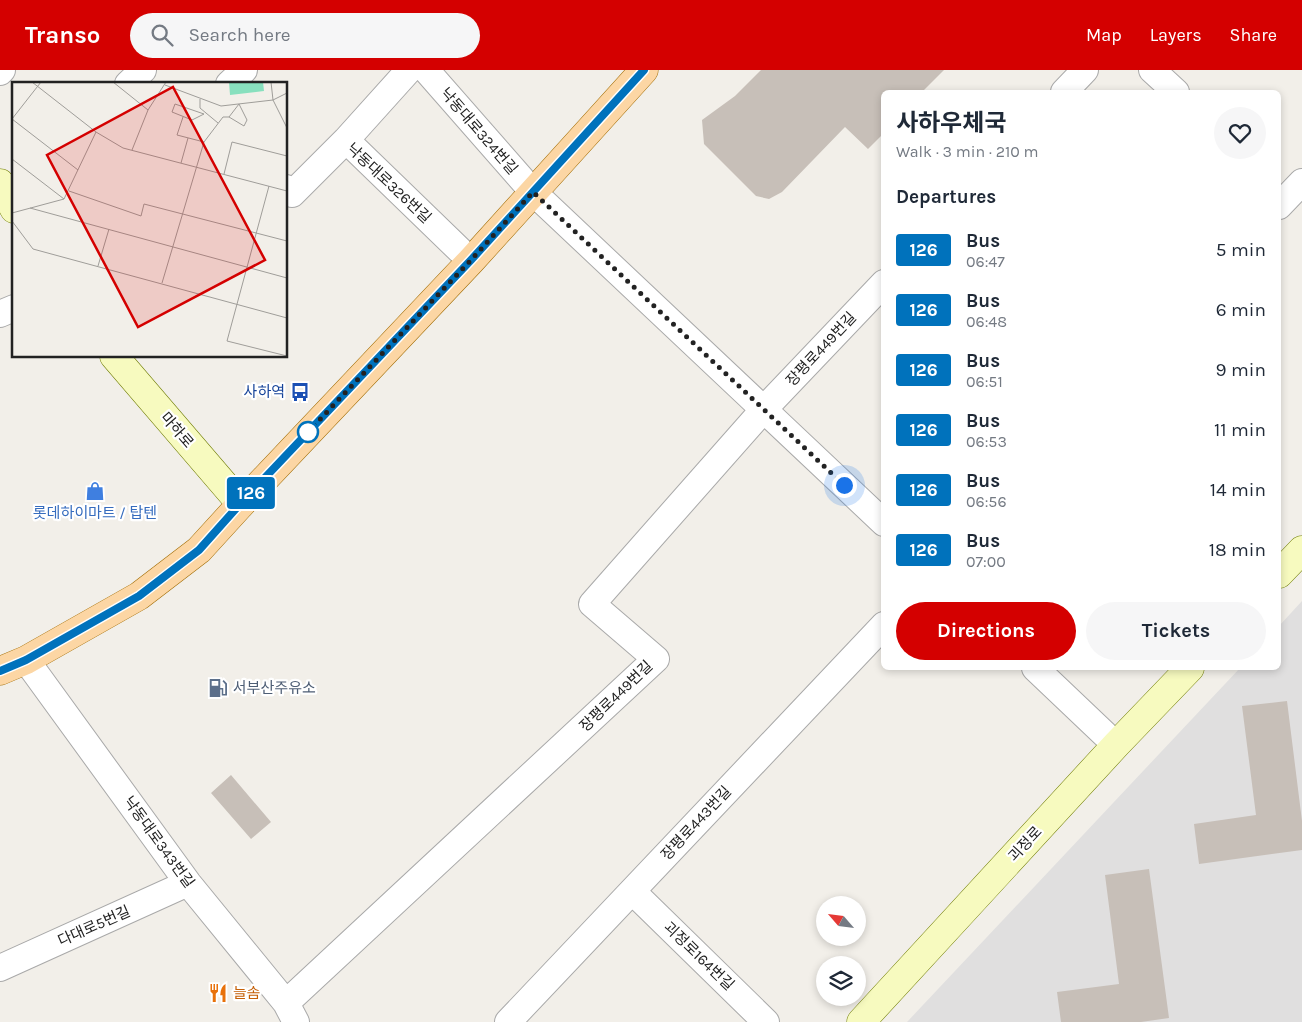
<!DOCTYPE html>
<html lang="en">
<head>
<meta charset="utf-8">
<style>
  :root { --surface:#fff; --page:#f6f6f7; --text:#1f2937; --muted:#747a83; --accent:#d40000 }
  body { margin:0; font-family:Karla,"Noto Sans KR",sans-serif; background:var(--page); color:var(--text); height:100vh; display:flex; flex-direction:column; font-size:19px; white-space:nowrap }
  * { box-sizing:border-box; margin:0 }
  p { font-size:16px; color:var(--muted) }
  .icon { flex:none; width:28px; height:28px; fill:none; stroke:currentColor; stroke-width:2; stroke-linecap:round; stroke-linejoin:round }
  .map { position:relative; flex:1; overflow:hidden }
  .details { position:absolute; left:881px; top:20px; width:400px; height:580px; display:flex; flex-direction:column; background:var(--surface); border-radius:8px; box-shadow:0 2px 8px #0003 }
  .details>* { flex:none }
  .badge { padding:0 10px; border-radius:4px; font-size:18px; line-height:32px }
  .needle { width:32px; rotate:298deg }
  .tools { position:absolute; left:816px; top:826px; display:grid; gap:10px }
  .tools a { display:grid; place-items:center; width:50px; height:50px; border-radius:50%; background:var(--surface); box-shadow:0 2px 8px #0003; font-size:25px }
  .you { position:absolute; width:25px; height:25px; margin:-12px; border:4px solid #fff; border-radius:50%; background:#1a73e8; box-shadow:0 0 0 8px #1a73e833 }
  .map>.badge { position:absolute; translate:-50% -50%; box-shadow:0 0 0 2px #fff }
  h2 { padding:0 15px; font-size:19px; line-height:45px }
  .round { display:grid; place-items:center; flex:none; width:52px; height:52px; border-radius:26px; background:var(--page) }
  .head { display:flex; align-items:center; justify-content:space-between; height:85px; padding:0 15px }
  h1 { font-size:24px; font-weight:700; line-height:38px }
  .button { display:flex; gap:10px; margin-top:auto; padding:10px 15px }
  .button a { flex:1; height:58px; border-radius:30px; background:var(--accent); color:#fff; font-size:20px; font-weight:700; line-height:58px; text-align:center }
  .button a+a { background:var(--page); color:var(--text) }
  ul { padding:0; list-style:none }
  li { display:flex; align-items:center; gap:15px; height:60px; padding:0 15px }
  li div { flex:1 }
  li b { display:block; font-size:19px }
  li em { font-style:normal }
  li .badge { min-width:55px; font-weight:700; text-align:center }
  header { display:flex; align-items:center; gap:30px; box-sizing:border-box; height:70px; padding:0 25px; background:var(--accent); color:#fff }
  header strong { font-size:24px }
  nav { display:flex; gap:28px; margin-inline-start:auto; font-size:18px }
  .search { width:350px; height:45px; background:var(--page); display:flex; align-items:center; gap:12px; box-sizing:border-box; padding:0 18px; border-radius:28px; color:var(--muted); font-size:19px }
  .map>svg:first-child { display:block }
</style>
</head>
<body>
<header>
<strong>Transo</strong>
<div class="search"><svg class="icon" aria-label="search" viewBox="0 0 24 24"><circle cx="10" cy="10" r="6"/><path d="M15 15l6 6"/></svg>Search here</div>
<nav><a>Map</a><a>Layers</a><a>Share</a></nav>
</header>
<div class="map">
<svg width="1302" height="952" viewBox="0 0 1302 952">
  <rect width="100%" height="100%" fill="#f2efe9"/>
  <!-- residential -->
  <path fill="#e0dfdf" d="M1302 531V952H907L1240 598H1279V556Z"/>
  <!-- building -->
  <path fill="#c7bfb8" d="M761 0H944L922 22H884V63L868 79 845 57 782 122 769 129 756 126 704 74 702 50 735 26Z
    M1287 631 1302 751V780L1199 794 1194 754 1256 745 1242 636Z
    M231 705 271 752 251 769 211 723Z
    M1149 799 1169 948 1141 952H1061L1057 922 1119 914 1105 805Z"/>
  <g fill="none" stroke-linecap="round" stroke-linejoin="round">
    <!-- street casing -->
    <g stroke="#a9a9a9" stroke-width="28">
      <path id="street" d="M426 0 533 122 884 453
        M1152 0 1176 22
        M0 2 2 0
        M128 14 143 0
        M229 14 244 0
        M1064 22 1085 0
        M346 70 471 191
        M286 118 292 124 346 70 409 0
        M1279 136 1302 112
        M0 244 14 238
        M26 590 188 813 286 933 296 952
        M1035 598 1116 675
        M632 821 766 952
        M0 898 188 813
        M286 933 656 589 592 534 764 339 884 213
        M508 952 884 555"/>
    </g>
    <!-- secondary casing -->
    <g stroke="#707d05" stroke-width="29">
      <path id="secondary" d="M0 113 14 139
        M114 286 241 434
        M1279 504 1302 480
        M861 952 1116 675 1190 598"/>
    </g>
    <!-- primary casing -->
    <g stroke="#a06b00" stroke-width="29">
      <path id="primary" d="M0 601 26 590 139 526 199 480 241 434 471 191 644 0"/>
    </g>
    <!-- street -->
    <use href="#street" stroke="#fff" stroke-width="26"/>
    <!-- secondary -->
    <use href="#secondary" stroke="#f7fabf" stroke-width="28"/>
    <!-- primary -->
    <use href="#primary" stroke="#fcd6a4" stroke-width="28"/>
  </g>
  <g fill="none" stroke-linecap="round" stroke-linejoin="round">
    <!-- line casing -->
    <g stroke="#fff" stroke-width="11">
      <path id="line" d="M0 601 26 590 139 526 199 480 240 434 471 190 644 0"/>
    </g>
    <!-- line -->
    <use href="#line" stroke="#0072bc" stroke-width="8"/>
    <!-- walk -->
    <path stroke="#222" stroke-width="5" stroke-dasharray="0 9" d="M308 362 471 190 533 122 844 415"/>
  </g>
  <!-- icons -->
  <defs>
    <g id="bus-bare" transform="scale(1.5)"><path d="M-5-6H5V4H4V6H2V4H-2V6H-4V4H-5ZM-3.5-4V0h7V-4ZM-3.5 1.2v1.5H-2V1.2ZM2 1.2v1.5H3.5V1.2Z" fill="#1a4fb4" stroke="#fff" stroke-width="2.5" paint-order="stroke"/></g>
    <g id="shop-bare" transform="scale(1.5)"><path d="M-5-2.5h2.3a2.7 3.5 0 0 1 5.4 0H5L5.5 6h-11ZM-1.5-2.5h3a1.5 2.3 0 0 0-3 0Z" fill="#3f7fe0" stroke="#fff" stroke-width="2.5" paint-order="stroke"/></g>
    <g id="fuel-bare" transform="scale(1.5)"><path d="M-5.5-6h7V0h2V4h1.3V-2.5L3-4.5l.8-.8L6-3V5H2.5V1h-1V6h-7ZM-4.2-4.7v3.2H.2V-4.7Z" fill="#5c6f8a" stroke="#fff" stroke-width="2.5" paint-order="stroke"/></g>
    <g id="restaurant-bare" transform="scale(1.5)"><path d="M-5-6h1v4h1v-4h1v4h1v-4h1v5L-1.5 .5V6h-2V.5L-5-1ZM5-6V6H3V1.5H1.5Q1.5-4 5-6Z" fill="#e8710a" stroke="#fff" stroke-width="2.5" paint-order="stroke"/></g>
  </defs>
  <g fill-rule="evenodd">
    <use href="#bus-bare" x="300" y="322"/>
    <use href="#shop-bare" x="95" y="421"/>
    <use href="#fuel-bare" x="218" y="618"/>
    <use href="#restaurant-bare" x="218" y="923"/>
  </g>
  <!-- markers -->
  <circle fill="#fff" stroke="#0072bc" stroke-width="2.5" cx="308" cy="362" r="10"/>
  <g text-anchor="middle" stroke-width="4.5" stroke-linejoin="round" paint-order="stroke">
    <!-- street labels -->
    <g font-size="15" fill="#222" stroke="#fff">
      <text transform="translate(479 61) rotate(49)" y="5">낙동대로324번길</text>
      <text transform="translate(389 113) rotate(43)" y="5">낙동대로326번길</text>
      <text transform="translate(821 279) rotate(-47)" y="5">장평로449번길</text>
      <text transform="translate(177 360) rotate(49)" y="5">마하로</text>
      <text transform="translate(616 626) rotate(-44)" y="5">장평로449번길</text>
      <text transform="translate(696 753) rotate(-47)" y="5">장평로443번길</text>
      <text transform="translate(159 772) rotate(54)" y="5">낙동대로343번길</text>
      <text transform="translate(1025 774) rotate(-47)" y="5">괴정로</text>
      <text transform="translate(94 856) rotate(-24)" y="5">다대로5번길</text>
      <text transform="translate(699 886) rotate(44)" y="5">괴정로164번길</text>
    </g>
    <!-- transit labels -->
    <g font-size="15" fill="#164399" stroke="#fff" text-anchor="end">
      <text x="285" y="327">사하역</text>
    </g>
    <!-- shop labels -->
    <g font-size="15" fill="#366cbe" stroke="#fff">
      <text x="95" y="448">롯데하이마트 / 탑텐</text>
    </g>
    <!-- service labels -->
    <g font-size="15" fill="#4e5e75" stroke="#fff" text-anchor="start">
      <text x="233" y="623">서부산주유소</text>
    </g>
    <!-- food labels -->
    <g font-size="15" fill="#c56008" stroke="#fff" text-anchor="start">
      <text x="233" y="928">늘솜</text>
    </g>
  </g>
  <!-- overview -->
  <g transform="translate(12 12)">
    <rect width="275" height="275" fill="#f2efe9"/>
    <path d="M217 0H251L252 9 218 13Z" fill="#88e0be"/>
    <path fill="none" stroke="#9f9d99" stroke-width="1" d="M20 0 84 50 111 66 275 109M101 0 136 28M259 0 261 18 275 46M153 3 209 24 261 18 275 11M188 17V26L206 41M163 22 192 32 180 38 160 30ZM171 35 165 53 192 60M0 37 66 88M0 37 29 0M120 68 136 28 154 0M0 77 52 117M169 81 176 56M212 92 220 60 275 74M257 104 215 259 275 274M57 109 129 134 132 122 275 159M18 126 275 196M0 131 52 117 84 50M0 139 21 167 275 236M86 184 97 147M150 201 192 60 211 35H217L227 22 235 38 232 44 217 35"/>
    <path fill="#d40000" fill-opacity="0.15" stroke="#d40000" stroke-width="2.5" d="M161 5 253 178 126 245 35 73Z"/>
    <rect width="275" height="275" fill="none" stroke="#222" stroke-width="2.5"/>
  </g>
</svg>
<div class="tools">
<a><svg class="needle" viewBox="-14 -14 28 28"><path d="M0-13l5 13h-10z" fill="#e53935"/><path d="M0 13l5-13h-10z" fill="#747a83"/></svg></a>
<a><svg class="icon" aria-label="layers" viewBox="0 0 24 24"><path d="M12 4l9 5-9 5-9-5zM3 14l9 5 9-5"/></svg></a>
</div>
<div class="you" style="left:844px;top:415px"></div>
<b class="badge" style="left:251px;top:423px;background:#0072bc;color:#fff">126</b>
<section class="details">
<div class="head"><div><h1>사하우체국</h1><p>Walk · 3 min · 210 m</p></div><a class="round"><svg class="icon" aria-label="heart" viewBox="0 0 24 24"><path d="M12 20l-8-8c-3-5 5-10 8-4 3-6 11-1 8 4z"/></svg></a></div>
<h2>Departures</h2>
<ul>
<li><span class="badge" style="background:#0072bc;color:#fff">126</span><div><b>Bus</b><p>06:47</p></div><em>5 min</em></li>
<li><span class="badge" style="background:#0072bc;color:#fff">126</span><div><b>Bus</b><p>06:48</p></div><em>6 min</em></li>
<li><span class="badge" style="background:#0072bc;color:#fff">126</span><div><b>Bus</b><p>06:51</p></div><em>9 min</em></li>
<li><span class="badge" style="background:#0072bc;color:#fff">126</span><div><b>Bus</b><p>06:53</p></div><em>11 min</em></li>
<li><span class="badge" style="background:#0072bc;color:#fff">126</span><div><b>Bus</b><p>06:56</p></div><em>14 min</em></li>
<li><span class="badge" style="background:#0072bc;color:#fff">126</span><div><b>Bus</b><p>07:00</p></div><em>18 min</em></li>
</ul>
<div class="button"><a>Directions</a><a>Tickets</a></div>
</section>
</div>
</body>
</html>
